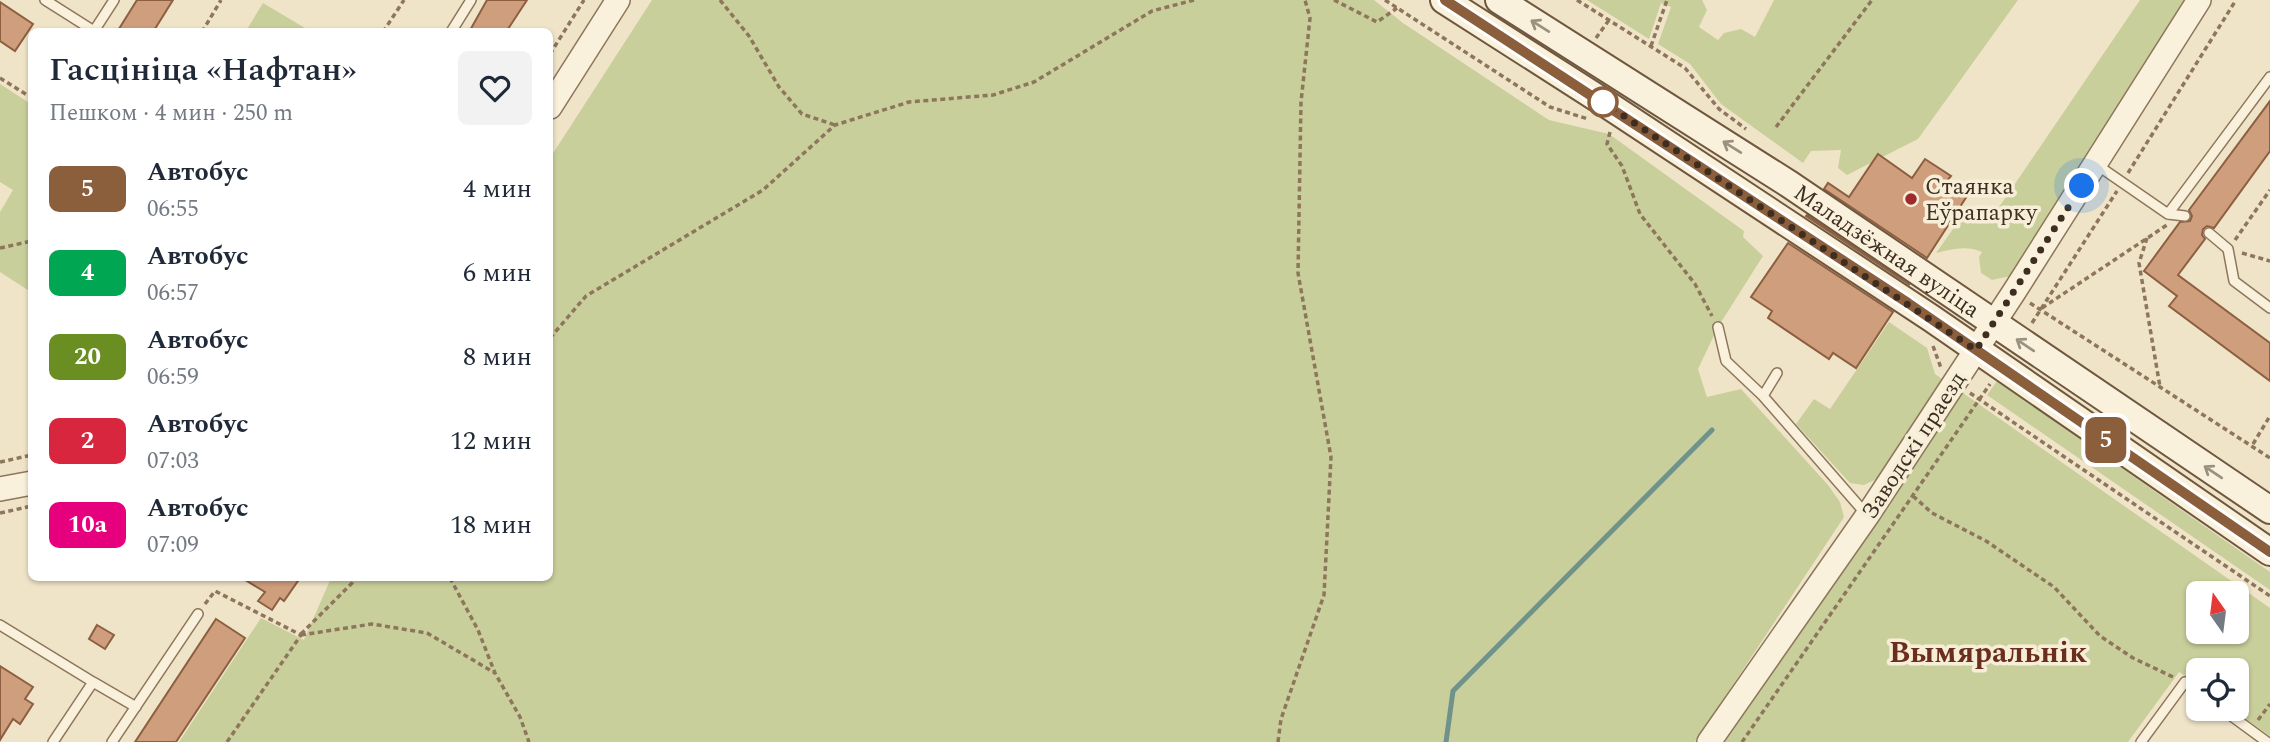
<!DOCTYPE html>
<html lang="ru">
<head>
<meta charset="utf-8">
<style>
  :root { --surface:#fff; --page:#f2f2f3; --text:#1f2937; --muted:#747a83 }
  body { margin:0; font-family:Spectral,serif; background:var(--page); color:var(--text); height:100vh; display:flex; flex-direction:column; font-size:26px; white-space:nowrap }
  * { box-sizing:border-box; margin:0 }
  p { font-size:23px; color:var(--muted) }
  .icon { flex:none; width:38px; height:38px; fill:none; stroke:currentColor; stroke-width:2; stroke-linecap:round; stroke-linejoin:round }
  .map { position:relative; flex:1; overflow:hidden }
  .sheet { position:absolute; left:28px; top:28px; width:525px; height:553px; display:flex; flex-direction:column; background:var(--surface); border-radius:10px; box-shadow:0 2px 5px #0004 }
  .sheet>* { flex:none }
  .badge { padding:0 14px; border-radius:10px; font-size:24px; line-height:46px }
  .needle { width:46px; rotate:346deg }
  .fabs { position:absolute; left:2186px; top:581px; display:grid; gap:14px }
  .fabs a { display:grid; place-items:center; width:63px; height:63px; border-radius:10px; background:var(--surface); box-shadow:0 2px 5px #0004; font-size:35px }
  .you { position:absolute; width:35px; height:35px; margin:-18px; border:5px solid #fff; border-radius:50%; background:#1a73e8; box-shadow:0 0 0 10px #1a73e833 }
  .map>.badge { position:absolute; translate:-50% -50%; box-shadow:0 0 0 4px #fff }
  .round { display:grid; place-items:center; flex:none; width:74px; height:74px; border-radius:10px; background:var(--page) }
  .headline { display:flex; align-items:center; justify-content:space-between; height:119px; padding:0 21px }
  h1 { font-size:33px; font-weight:600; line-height:52px }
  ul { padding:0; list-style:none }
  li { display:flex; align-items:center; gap:21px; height:84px; padding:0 21px }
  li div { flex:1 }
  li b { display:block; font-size:26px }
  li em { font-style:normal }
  li .badge { min-width:77px; font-weight:700; text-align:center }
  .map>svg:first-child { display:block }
</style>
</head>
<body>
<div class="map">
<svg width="2270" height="742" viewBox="0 0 2270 742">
  <rect width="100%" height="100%" fill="#f0e4c8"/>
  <!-- green -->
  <path fill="#c9cf9b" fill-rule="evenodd" d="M652 0H1374L1403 23 1549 120 1609 134 1744 231 1743 237 1763 256 1718 327 1698 369 1707 397 1741 389 1828 485 1840 502 1844 517 1695 742H179L261 618 304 640 331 578H550V158Z
    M1587 0H1702L1707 10 1699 27 1718 40 1724 33 1741 29 1755 37 1774 0H2018L1918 139 1847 175 1838 168 1841 150 1811 151 1803 163 1721 104 1690 64 1658 44 1671 7 1661 3 1649 39Z
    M2140 0H2190L2011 276 1992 280 1981 273 1979 257 1982 252C1966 245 1952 249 1936 253L1958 222 1993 216Z
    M263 3 310 31H246Z
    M0 84 31 104V292L0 272V212L13 190 0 182Z
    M1889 322 1927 348 1935 374 1942 379 1877 479 1864 485 1850 483 1796 424 1814 399 1830 409Z
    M1997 381 2270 572V590L1987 395Z
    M1960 391 2270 608V736L2231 709H2236V670H2198V685L2179 672 2128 742H1720ZM2198 593H2236V632H2198Z"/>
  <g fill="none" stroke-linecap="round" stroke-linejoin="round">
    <!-- stream -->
    <path stroke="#6f938a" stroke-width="5" d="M1446 742 1453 691 1712 430"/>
  </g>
  <!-- building -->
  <path fill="#cf9f7d" stroke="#8d5f41" stroke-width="2" d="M137 0H173L153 32H117Z
    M487 0H527L506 32H469Z
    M0 2 33 24 15 51 0 41Z
    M2270 101V151L2214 228 2207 226 2203 229 2202 235 2205 239 2178 275 2270 343V381L2169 306 2177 296 2144 271 2180 222 2190 221 2192 216 2189 210Z
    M1878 154 1912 178 1925 159 1951 176 1946 182 1967 196 1927 258 1824 189 1828 183 1849 197Z
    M1807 215 1910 285 1806 216Z
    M1788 243 1893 312 1856 368 1833 353 1829 359 1768 318 1772 311 1751 297Z
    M242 578H300L284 601 280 598 272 610 258 601 265 592Z
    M216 619 245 638 176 742H135Z
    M97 625 114 635 105 649 89 639Z
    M0 666 33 687 25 699 33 704 20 724 13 719 0 740Z"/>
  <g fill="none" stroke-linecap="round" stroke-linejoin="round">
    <!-- service casing -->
    <g stroke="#8d765c" stroke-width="12">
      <path id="service" d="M45 0 94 31 114 0
        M451 32 471 0
        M2097 165 2168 214 2270 77
        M2168 214 2185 216
        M2209 233 2228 249 2234 281 2270 308
        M1718 327 1726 361 1763 396
        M1777 373 1763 396 1866 514
        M0 625 93 682 53 742
        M93 682 136 707
        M2222 709 2267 742
        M112 742 198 614
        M2141 742 2185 682 2198 691"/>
    </g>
    <!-- tertiary casing -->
    <g stroke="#8d765c" stroke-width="26">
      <path id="tertiary" d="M550 107 618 0
        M0 489 32 483
        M1709 742 1867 516 2014 292 2199 0"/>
    </g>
    <!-- secondary casing -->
    <g stroke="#6f573f" stroke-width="30">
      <g id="secondary">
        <path d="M1444 0 1605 103 1931 318 2270 552"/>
        <path id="s1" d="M1499 0 1789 184 2270 510"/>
      </g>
    </g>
    <!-- path -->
    <path stroke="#8d765c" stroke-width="3.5" stroke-dasharray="5 3.5" stroke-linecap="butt" d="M720 0 749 36 779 87 802 114 835 125
      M1334 0 1377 22 1397 8
      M1385 0 1550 107 1588 119
      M1577 0 1685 68 1719 109 1746 129
      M202 32 221 0
      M383 32 404 0
      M1596 38 1609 20
      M1651 46 1667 0
      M550 54 584 0
      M0 78 32 98
      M1776 127 1872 0
      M1610 132 1607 144 1622 166 1640 214 1695 284 1712 316
      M2128 173 2236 0
      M2147 238 2139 263 2160 387
      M2235 240 2270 190
      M0 248 32 241
      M2242 253 2270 261
      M2030 303 2270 458
      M2042 308 2167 225
      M2032 323 2117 191
      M550 338 586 296 763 190 835 125 909 102 993 95 1034 82 1152 11 1194 0
      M1933 346 1941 368
      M1970 393 2270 596
      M2253 444 2270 416
      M0 462 32 455
      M1913 496 1932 513 1986 541 2054 587 2100 636 2133 658 2173 677
      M0 513 32 506
      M450 578 478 630 495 673 520 717 529 742
      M205 604 215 591 301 635 227 742
      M301 634 352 583 354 578
      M301 635 372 624 427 633 495 673
      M2258 720 2270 704
      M1278 742 1281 719 1324 595 1331 457 1298 273 1301 102 1310 18 1305 0
      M1742 742 1990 384"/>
    <!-- service -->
    <use href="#service" stroke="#faf1dc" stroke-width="9"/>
    <!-- tertiary -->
    <use href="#tertiary" stroke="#faf1dc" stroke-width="23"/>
    <!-- secondary -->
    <use href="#secondary" stroke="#faf1dc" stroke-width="26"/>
  </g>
  <!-- one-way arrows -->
  <defs><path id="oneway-shaft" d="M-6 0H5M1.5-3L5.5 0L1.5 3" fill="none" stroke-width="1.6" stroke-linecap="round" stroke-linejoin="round" transform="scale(1.75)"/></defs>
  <g stroke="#9c907e">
    <use href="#oneway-shaft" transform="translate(1540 26) rotate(-148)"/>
    <use href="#oneway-shaft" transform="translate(1732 147) rotate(-148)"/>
    <use href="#oneway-shaft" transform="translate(2025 345) rotate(-146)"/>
    <use href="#oneway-shaft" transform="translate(2213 472) rotate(-146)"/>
  </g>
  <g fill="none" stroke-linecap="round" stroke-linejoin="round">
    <!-- line casing -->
    <g stroke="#fff" stroke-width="16">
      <path id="line" d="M1445 0 1908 303 2270 552"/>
    </g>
    <!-- line -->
    <use href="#line" stroke="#8b5e3c" stroke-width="10"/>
    <!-- walk -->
    <path stroke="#3d2e20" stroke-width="7" stroke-dasharray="0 12.6" d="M1603 102 1976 350 2082 186"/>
  </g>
  <!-- markers -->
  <circle fill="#fff" stroke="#8b5e3c" stroke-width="3.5" cx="1603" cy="102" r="14"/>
  <circle fill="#9e2a2b" stroke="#f7eed8" stroke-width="2.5" cx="1911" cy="199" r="7"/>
  <g text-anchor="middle" stroke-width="7" stroke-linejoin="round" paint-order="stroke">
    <!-- poi labels -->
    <g font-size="23" fill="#3d2e20" stroke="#f7eed8" text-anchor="start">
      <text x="1925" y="194">Стаянка<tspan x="1925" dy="26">Еўрапарку</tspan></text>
    </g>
    <!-- street labels -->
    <g font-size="23" fill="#3d2e20" stroke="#f7eed8">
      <text dy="8" stroke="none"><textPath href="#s1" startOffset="462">Маладзёжная вуліца</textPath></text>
      <text transform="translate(1913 445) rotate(-57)" y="8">Заводскі праезд</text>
    </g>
    <!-- district labels -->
    <g font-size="30" font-weight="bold" fill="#6b2e1e" stroke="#f7eed8">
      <text x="1988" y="662">Вымяральнік</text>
    </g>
  </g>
</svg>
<div class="fabs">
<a><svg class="needle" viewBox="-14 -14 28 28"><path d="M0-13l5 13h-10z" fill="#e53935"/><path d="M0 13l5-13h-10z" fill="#747a83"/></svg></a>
<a><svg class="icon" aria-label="locate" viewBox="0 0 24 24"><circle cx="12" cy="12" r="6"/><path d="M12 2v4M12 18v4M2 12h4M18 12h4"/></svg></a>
</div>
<div class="you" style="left:2082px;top:186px"></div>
<b class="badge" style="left:2106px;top:440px;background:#8b5e3c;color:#fff">5</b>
<section class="sheet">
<div class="headline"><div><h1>Гасцініца «Нафтан»</h1><p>Пешком · 4 мин · 250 m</p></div><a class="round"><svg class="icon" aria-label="heart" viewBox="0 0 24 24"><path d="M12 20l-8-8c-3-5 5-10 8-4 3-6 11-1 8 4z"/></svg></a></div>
<ul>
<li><span class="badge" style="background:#8b5e3c;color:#fff">5</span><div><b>Автобус</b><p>06:55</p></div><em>4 мин</em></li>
<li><span class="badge" style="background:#00a651;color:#fff">4</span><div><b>Автобус</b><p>06:57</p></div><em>6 мин</em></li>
<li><span class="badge" style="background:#6b8e23;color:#fff">20</span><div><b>Автобус</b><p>06:59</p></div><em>8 мин</em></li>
<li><span class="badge" style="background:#d7263d;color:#fff">2</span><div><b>Автобус</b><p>07:03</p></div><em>12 мин</em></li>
<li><span class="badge" style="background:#e6007e;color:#fff">10а</span><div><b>Автобус</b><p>07:09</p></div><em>18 мин</em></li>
</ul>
</section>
</div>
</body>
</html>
